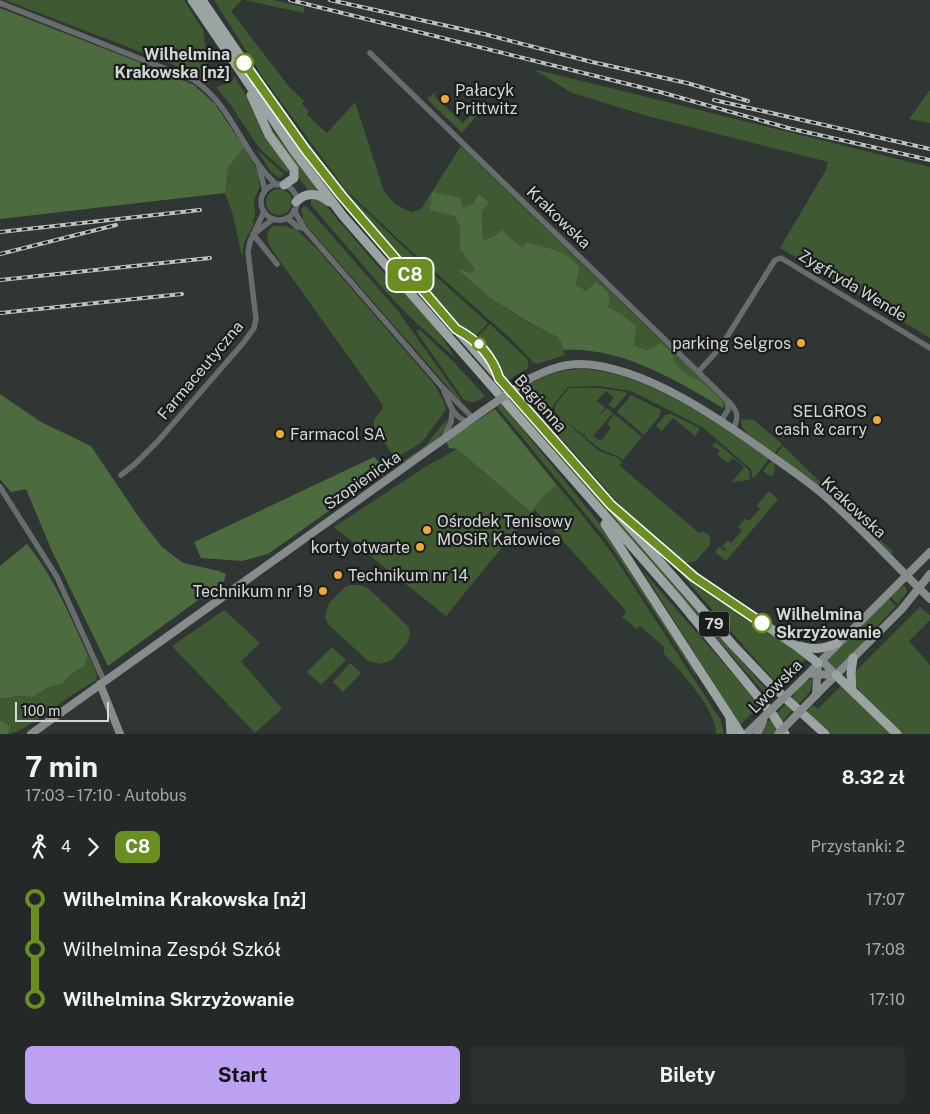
<!DOCTYPE html>
<html lang="pl">
<head>
<meta charset="utf-8">
<style>
  :root { --surface:#242827; --page:#2c302f; --text:#f1f3f6; --muted:#a3a6a7; --accent:#bca0f2 }
  body { margin:0; font-family:"Public Sans",sans-serif; background:var(--page); color:var(--text); height:100vh; display:flex; flex-direction:column; font-size:19px; white-space:nowrap }
  * { box-sizing:border-box; margin:0 }
  p { font-size:16px; color:var(--muted) }
  .icon { flex:none; width:28px; height:28px; fill:none; stroke:currentColor; stroke-width:2; stroke-linecap:round; stroke-linejoin:round }
  .map { position:relative; height:734px; overflow:hidden }
  .sheet { display:flex; flex-direction:column; background:var(--surface); flex:1 }
  .sheet>* { flex:none }
  .badge { padding:0 10px; border-radius:8px; font-size:18px; line-height:32px }
  .scale { position:absolute; left:15px; bottom:12px; width:94px; box-sizing:border-box; padding-left:5px; border:2px solid #d3d7d6; border-top:0; font-size:14px; line-height:18px; white-space:nowrap; color:#d3d7d6; -webkit-text-stroke:4px #1a1d1c; paint-order:stroke }
  .map>.badge { position:absolute; translate:-50% -50%; box-shadow:0 0 0 2px #fff }
  .legs { display:flex; align-items:center; gap:8px; height:55px; padding:0 25px; font-size:16px }
  .legs p { margin-inline-start:auto }
  .overview { display:flex; align-items:center; justify-content:space-between; height:85px; padding:0 25px }
  h1 { font-size:28px; font-weight:700; line-height:38px }
  .primary-button { display:flex; gap:10px; margin-top:auto; padding:10px 25px }
  .primary-button a { flex:1; height:58px; border-radius:8px; background:var(--accent); color:#111; font-size:20px; font-weight:700; line-height:58px; text-align:center }
  .primary-button a+a { background:var(--page); color:var(--text) }
  ul { padding:0 25px; list-style:none }
  li { display:flex; align-items:center; gap:18px; height:50px; font-size:19px }
  li i { display:grid; place-items:center; width:8px; height:100%; margin:0 6px; background:currentColor }
  li i::after { content:''; width:12px; height:12px; margin:-6px; border:4px solid; border-radius:50%; background:var(--surface) }
  li p { margin-inline-start:auto }
  li:first-child i { background:linear-gradient(#0000 50%,currentColor 0) }
  li:last-child i { background:linear-gradient(currentColor 50%,#0000 0) }
  .map>svg:first-child { display:block }
</style>
</head>
<body>
<div class="map">
<svg width="930" height="734" viewBox="0 0 930 734">
  <rect width="100%" height="100%" fill="#303634"/>
  <!-- green -->
  <path fill="#3f5933" d="M5 0H184L203 30 207 58 209 85 193 74 172 64Z
    M214 0H242L231 11 290 88 304 101 302 104 309 111 307 115 327 133 355 102 384 191 396 205 412 212 421 209 461 146 648 328 724 399 726 404 723 408 722 400 701 381 689 376 674 364 671 352 657 345 646 350 634 345 623 315 607 307 592 287 586 291 574 284 580 270C566 246 547 253 524 249 515 247 504 240 495 236L483 240 482 212 489 201 463 207 455 216 460 228V249L475 270 471 273 457 269 490 298 529 323 557 337 562 344 565 355 537 364 533 362 512 340 399 240 346 190 264 79Z
    M245 0H273L304 7V13Z
    M211 6 305 139 352 198 411 254 488 323 475 337 457 324 381 236 316 156 272 97 226 31Z
    M533 69 930 167V338L780 248 826 170 828 162 648 116 572 93Z
    M234 76 241 87 291 172 289 171 286 172 259 148 230 104 216 87 232 82Z
    M930 90V123L909 119Z
    M435 92 436 93 434 96 463 123 473 113 477 115 462 133 427 99Z
    M266 120 319 192 309 191C291 169 277 145 266 120Z
    M244 147 256 168 259 179 258 181 260 186 254 200 255 215 253 222 254 224 244 243 242 257 233 215 225 193 228 168Z
    M257 150 284 174 280 178 271 172Z
    M266 202a13 13 0 1 1 26 0a13 13 0 1 1-26 0Z
    M311 197 321 200 380 269 412 300 440 334 455 358 408 315 386 292 311 205Z
    M306 206 398 311 461 400 460 401 301 219 303 217 301 208Z
    M273 226H285L293 229 294 227 317 249 434 384 443 400 446 410 422 442 395 459 374 426V420L382 409 383 405 272 250C268 241 263 234 273 226Z
    M490 324 528 360V368L507 381 486 350 488 347 478 336Z
    M420 330 452 360 485 396C475 403 475 403 464 400L416 331Z
    M586 369C647 374 720 424 769 459L753 479 751 469 702 427 631 391 600 386 568 387 554 404 552 409 546 408 553 410 599 451 616 457 622 462 619 465 699 533 704 532 710 536V545L696 561 687 563 677 559 629 515 544 419 521 391C541 375 559 369 586 369Z
    M569 388H600L626 392V395L614 409 608 405 614 398 606 391 597 401 605 408 600 414V415L607 408 613 413 593 436 601 441 611 428 607 424 614 414 642 437 623 460 617 456 600 449 584 436 586 432 583 435 555 412V405Z
    M631 395 661 410 660 416 644 435 617 412Z
    M511 397 770 694 768 697 508 400Z
    M502 404 608 534 692 664 698 679 606 539 497 407Z
    M671 414 699 428V431L695 436 673 418 662 431 656 426 665 415Z
    M448 418C445 439 424 449 407 461L402 462 426 445Z
    M742 419 754 420 782 444 774 454 748 434 742 427 741 423Z
    M716 442 749 470 750 480 732 482 744 467 733 458 728 463 717 454 720 451 712 446Z
    M783 446 893 552 892 554 839 503 776 455Z
    M457 449 531 512 546 494 557 485 579 511 612 553 720 719 724 734H716C717 710 680 670 664 654V647L640 626 637 629 622 617 626 611 535 510 513 534 446 616 334 527 425 467Z
    M771 461 774 463 775 470 773 475 770 476 763 471Z
    M769 491 778 499 726 561 715 552 719 547 725 551 726 549 722 546 728 540 731 543 742 530 738 527 745 519 749 521 760 509 756 506Z
    M673 565 696 583 807 658 779 686Z
    M642 570 760 705 740 725Z
    M351 585H360L368 588 409 627 410 635 407 643 392 660 381 664 368 661 328 624 325 617 329 603 345 587Z
    M903 586 906 587 907 592 898 604 890 596Z
    M888 598 896 606C876 627 857 650 836 670L826 660Z
    M920 607 930 615V620L909 641 930 665V734H902L861 693 855 682 854 673Z
    M224 610 260 643 241 661 282 709 255 733 172 646Z
    M332 647 346 660 321 685 307 672Z
    M88 655 97 674 96 680C88 686 79 690 72 695 58 704 21 734 8 734L11 727 0 720V699L18 696 33 697 49 687 62 684 69 676 84 666Z
    M350 663 361 673 343 692 333 682Z
    M813 678 810 692 786 717 777 730 772 734H760L765 725 791 699 802 684Z
    M842 685 892 734H830L806 713 813 705 818 709Z"/>
  <!-- forest -->
  <path fill="#4c6b3e" d="M0 8 162 71 194 85 215 104 244 147 228 168 225 193 0 219Z
    M432 192 460 198 463 207 473 204 479 194 489 202 482 212 483 240 495 236 502 230 522 248 527 242C546 248 569 251 580 269L575 284 586 291 596 282 607 291 610 300 608 307 623 315 636 327 634 345 646 350 661 343 671 352 675 364 689 376 701 381 722 400 723 408C675 380 622 347 564 350L562 344 557 337 530 323 490 298 456 268 471 273 475 270 460 249V228L455 216 430 210Z
    M0 394 41 422 91 446 138 516 162 547 183 563 219 571 226 574 224 581 108 666 52 551 26 489 11 492 0 479Z
    M495 409 557 485 546 494 531 512 457 449 449 448 446 441Z
    M374 457 384 467V472L268 554 242 561 201 558 194 542Z
    M27 544C54 577 70 616 88 655L84 666 69 676 62 684 49 687 33 697 18 696 0 699V566Z
    M0 720 11 727 8 734H0Z"/>
  <g fill="none" stroke-linecap="round" stroke-linejoin="round">
    <!-- street -->
    <path stroke="#696c6c" stroke-width="5.5" d="M0 3 194 80C233 106 243 155 277 185
      M370 53 728 401C737 410 740 417 733 429
      M259 167 265 191
      M261 202a18 18 0 1 1 36 0a18 18 0 1 1-36 0Z
      M294 210 304 228 443 388 473 418
      M287 218 298 227 304 228
      M255 233 273 219
      M253 234 277 264
      M698 372 720 348 775 260 781 258 930 348
      M444 391C450 405 453 417 468 422
      M721 421 728 410V401
      M444 437 451 422 452 411
      M121 475 135 464 158 441 244 342 254 328 256 319 248 252 250 242 264 211
      M0 487 57 577 104 681"/>
    <!-- secondary -->
    <path stroke="#868b8b" stroke-width="8" d="M531 378C547 370 562 364 581 364 644 366 720 419 770 455 788 468 808 481 825 496 862 528 895 565 930 599
      M818 663H824L836 675
      M813 674 836 675
      M803 679 930 552
      M100 684 120 734
      M816 695 902 609 930 574
      M816 695 818 663
      M31 734 483 411
      M746 734 766 715
      M757 734 763 721"/>
    <!-- primary -->
    <path stroke="#9ca3a3" stroke-width="9" d="M192 0 294 151 343 216 677 598 746 682 773 715 785 734
      M202 0 276 109 341 195 456 329 733 645 771 685 825 734
      M251 95 269 135 294 169V178L284 185
      M296 202C306 191 319 193 329 202
      M605 524 741 734
      M635 527 694 577 795 645 818 663
      M800 646C814 650 824 649 837 643
      M836 675 897 734
      M852 690 851 673 853 658
      M730 718 731 734"/>
    <!-- rail casing -->
    <g stroke="#bec2c1" stroke-width="4">
      <path id="rail" d="M290 0 660 92 788 128 930 160
        M330 0 484 34 592 62 687 83 748 101
        M714 100 930 149
        M0 232 200 210
        M0 254 116 225
        M0 280 210 258
        M0 313 182 294"/>
    </g>
    <!-- rail -->
    <use href="#rail" stroke="#1a1d1c" stroke-width="2" stroke-dasharray="5.5" stroke-linecap="butt"/>
    <!-- secondary-bridge -->
    <path stroke="#868b8b" stroke-width="8" d="M483 411 531 378
      M766 715 803 679
      M778 734 816 695"/>
  </g>
  <g fill="none" stroke-linecap="round" stroke-linejoin="round">
    <!-- line-1 casing -->
    <g stroke="#fff" stroke-width="11">
      <path id="line-1" d="M244 63 305 149 341 195 456 329C477 340 492 355 499 378L611 505 694 577 762 623"/>
    </g>
    <!-- line-1 -->
    <use href="#line-1" stroke="#6b8e23" stroke-width="8"/>
  </g>
  <!-- markers -->
  <g fill="#fff" stroke="#6b8e23" stroke-width="2.5">
    <circle cx="244" cy="63" r="9"/>
    <circle cx="479" cy="344" r="6"/>
    <circle cx="762" cy="623" r="9"/>
  </g>
  <g fill="#eca93a" stroke="#1a1d1c" stroke-width="2">
    <circle cx="445" cy="99" r="5"/>
    <circle cx="801" cy="343" r="5"/>
    <circle cx="877" cy="420" r="5"/>
    <circle cx="280" cy="434" r="5"/>
    <circle cx="427" cy="530" r="5"/>
    <circle cx="420" cy="547" r="5"/>
    <circle cx="338" cy="575" r="5"/>
    <circle cx="323" cy="591" r="5"/>
  </g>
  <g text-anchor="middle" stroke-width="4.5" stroke-linejoin="round" paint-order="stroke">
    <!-- shield labels -->
    <rect fill="#1a1d1c" stroke="#9c9f9e" stroke-width="1" x="699" y="611.5" width="30" height="25" rx="4"/>
    <g font-size="15" font-weight="bold" fill="#d3d7d6">
      <text x="714" y="629">79</text>
    </g>
    <!-- stop labels -->
    <g font-size="16" font-weight="bold" fill="#d3d7d6" stroke="#1a1d1c" text-anchor="end">
      <text x="230" y="60">Wilhelmina<tspan x="230" dy="18">Krakowska [nż]</tspan></text>
      <text x="776" y="620" text-anchor="start">Wilhelmina<tspan x="776" dy="18">Skrzyżowanie</tspan></text>
    </g>
    <!-- poi labels -->
    <g font-size="16" fill="#d3d7d6" stroke="#1a1d1c" text-anchor="start">
      <text x="455" y="96">Pałacyk<tspan x="455" dy="18">Prittwitz</tspan></text>
      <text x="791" y="349" text-anchor="end">parking Selgros</text>
      <text x="867" y="417" text-anchor="end">SELGROS<tspan x="867" dy="18">cash &amp; carry</tspan></text>
      <text x="290" y="440">Farmacol SA</text>
      <text x="437" y="527">Ośrodek Tenisowy<tspan x="437" dy="18">MOSiR Katowice</tspan></text>
      <text x="410" y="553" text-anchor="end">korty otwarte</text>
      <text x="348" y="581">Technikum nr 14</text>
      <text x="313" y="597" text-anchor="end">Technikum nr 19</text>
    </g>
    <!-- street labels -->
    <g font-size="16" fill="#d3d7d6" stroke="#1a1d1c">
      <text transform="translate(559 217) rotate(44)" y="6">Krakowska</text>
      <text transform="translate(853 285) rotate(31)" y="6">Zygfryda Wende</text>
      <text transform="translate(200 370) rotate(-50)" y="6">Farmaceutyczna</text>
      <text transform="translate(541 403) rotate(49)" y="6">Bagienna</text>
      <text transform="translate(362 480) rotate(-35)" y="6">Szopienicka</text>
      <text transform="translate(854 507) rotate(43)" y="6">Krakowska</text>
      <text transform="translate(775 686) rotate(-45)" y="6">Lwowska</text>
    </g>
  </g>
</svg>
<div class="scale">100 m</div>
<b class="badge" style="left:410px;top:275px;background:#6b8e23;color:#fff">C8</b>
</div>
<section class="sheet">
<div class="overview"><div><h1>7 min</h1><p>17:03 – 17:10 · Autobus</p></div><b>8.32 zł</b></div>
<div class="legs"><svg class="icon" aria-label="walk" viewBox="0 0 24 24"><circle cx="13" cy="4" r="2"/><path d="M13 8l-2 6 4 7M11 14l-3 7M7 12l3-4h3l4 4"/></svg>4<svg class="icon" aria-label="forward" viewBox="0 0 24 24"><path d="M9 5l7 7-7 7"/></svg><b class="badge" style="background:#6b8e23;color:#fff">C8</b><p>Przystanki: 2</p></div>
<ul>
<li><i style="color:#6b8e23"></i><b>Wilhelmina Krakowska [nż]</b><p>17:07</p></li>
<li><i style="color:#6b8e23"></i><span>Wilhelmina Zespół Szkół</span><p>17:08</p></li>
<li><i style="color:#6b8e23"></i><b>Wilhelmina Skrzyżowanie</b><p>17:10</p></li>
</ul>
<div class="primary-button"><a>Start</a><a>Bilety</a></div>
</section>
</body>
</html>
